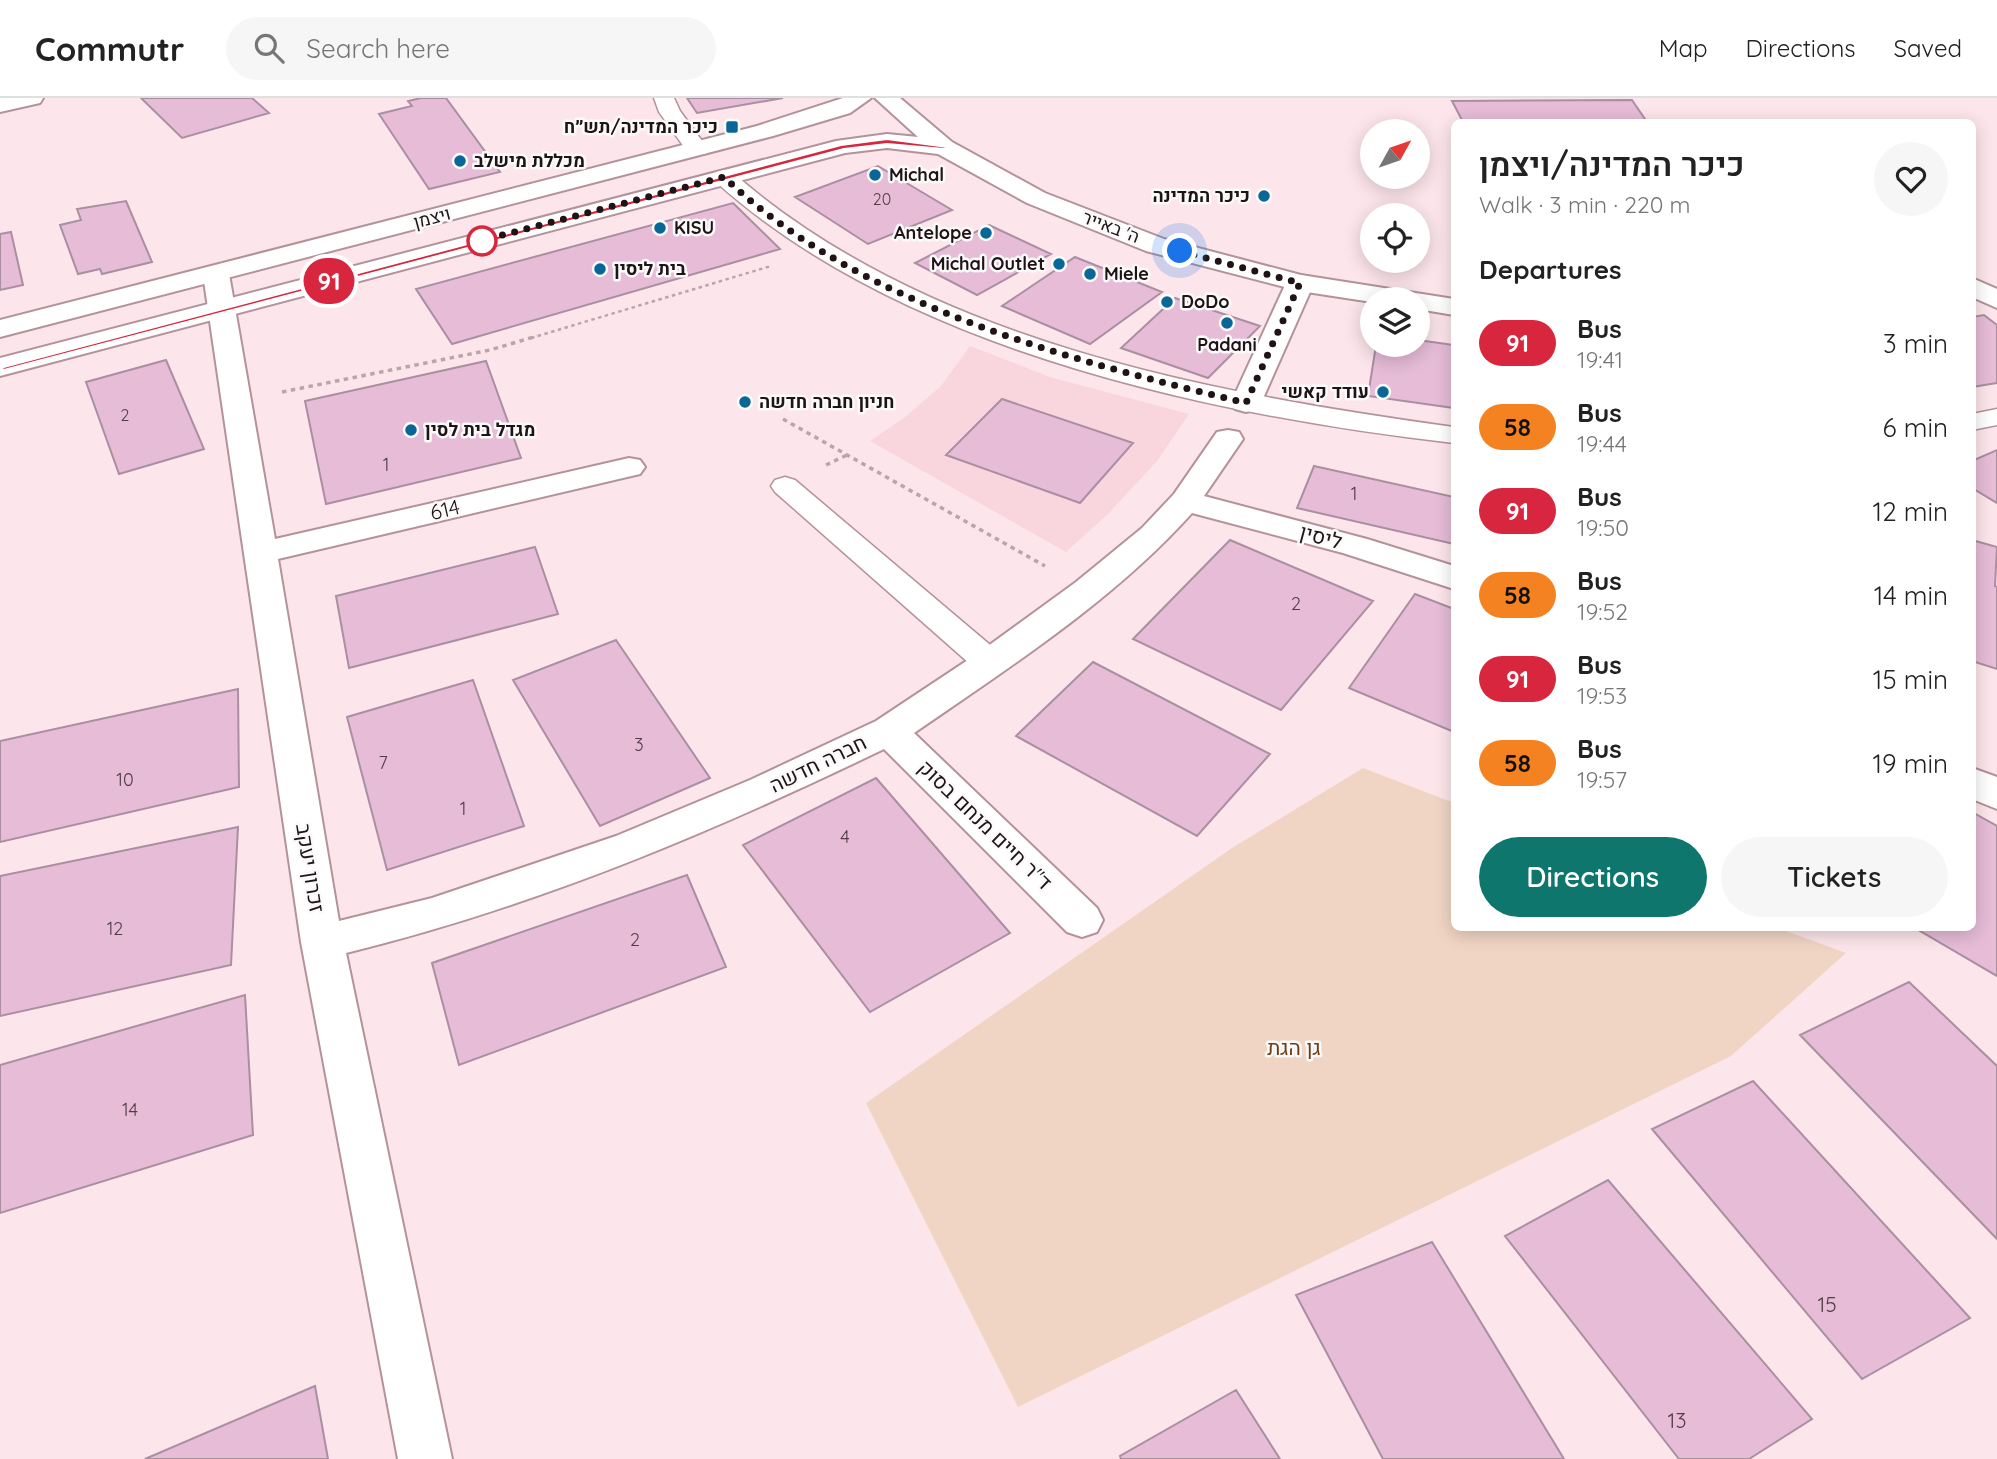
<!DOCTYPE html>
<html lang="en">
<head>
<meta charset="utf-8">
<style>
  :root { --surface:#fff; --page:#f6f6f6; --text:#222; --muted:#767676; --line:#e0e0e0; --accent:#0f766e }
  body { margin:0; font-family:Quicksand,Heebo,sans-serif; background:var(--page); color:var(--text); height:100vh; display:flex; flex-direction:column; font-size:26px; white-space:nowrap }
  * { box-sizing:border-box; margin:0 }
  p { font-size:23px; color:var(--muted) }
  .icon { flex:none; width:38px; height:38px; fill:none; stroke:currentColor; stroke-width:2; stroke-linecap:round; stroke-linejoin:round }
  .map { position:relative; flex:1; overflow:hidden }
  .panel { position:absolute; left:1451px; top:21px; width:525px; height:812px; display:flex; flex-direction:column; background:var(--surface); border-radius:10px; box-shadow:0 4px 18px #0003 }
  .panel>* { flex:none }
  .badge { padding:0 14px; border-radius:23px; font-size:24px; line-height:46px }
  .needle { width:46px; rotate:50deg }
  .tools { position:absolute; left:1360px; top:21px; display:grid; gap:14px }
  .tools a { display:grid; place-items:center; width:70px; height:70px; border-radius:50%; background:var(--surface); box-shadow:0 4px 18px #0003; font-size:35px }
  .you { position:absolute; width:35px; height:35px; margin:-18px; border:5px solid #fff; border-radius:50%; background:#1a73e8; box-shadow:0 0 0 10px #1a73e833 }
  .map>.badge { position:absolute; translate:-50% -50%; box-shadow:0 0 0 4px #fff }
  h2 { padding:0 28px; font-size:26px; line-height:63px }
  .round { display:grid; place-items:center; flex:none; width:74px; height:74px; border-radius:37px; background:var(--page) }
  .overview { display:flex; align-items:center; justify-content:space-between; height:119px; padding:0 28px }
  h1 { font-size:33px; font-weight:600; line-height:52px }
  .action { display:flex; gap:14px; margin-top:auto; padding:14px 28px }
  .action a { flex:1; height:80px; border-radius:42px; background:var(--accent); color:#fff; font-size:28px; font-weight:600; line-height:80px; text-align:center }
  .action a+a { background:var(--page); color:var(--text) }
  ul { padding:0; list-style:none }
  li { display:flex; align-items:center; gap:21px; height:84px; padding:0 28px }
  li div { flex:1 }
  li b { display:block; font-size:26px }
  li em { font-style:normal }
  li .badge { min-width:77px; font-weight:700; text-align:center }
  header { display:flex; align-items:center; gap:42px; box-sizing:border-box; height:98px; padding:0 35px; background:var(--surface); border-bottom:2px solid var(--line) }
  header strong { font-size:33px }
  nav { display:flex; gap:38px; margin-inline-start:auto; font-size:24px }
  .search { width:490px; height:63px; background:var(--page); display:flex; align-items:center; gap:18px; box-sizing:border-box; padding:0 24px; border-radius:38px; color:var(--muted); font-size:26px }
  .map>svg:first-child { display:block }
</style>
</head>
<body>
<header>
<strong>Commutr</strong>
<div class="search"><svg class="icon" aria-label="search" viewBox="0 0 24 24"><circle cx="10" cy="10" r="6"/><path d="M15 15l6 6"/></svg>Search here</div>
<nav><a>Map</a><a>Directions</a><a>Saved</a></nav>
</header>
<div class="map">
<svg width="1997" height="1361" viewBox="0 0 1997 1361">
  <rect width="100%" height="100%" fill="#fde6eb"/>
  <!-- built -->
  <path fill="#f9d5dd" d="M970 248 1050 279 1189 316 1157 363 1108 416 1066 454 870 343 904 320 941 288Z"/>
  <!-- green -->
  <path fill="#f1d5c4" d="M1363 670 1454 705V830H1778L1846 855 1731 958 1018 1309 866 1005 1232 750Z"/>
  <!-- building -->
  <path fill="#e6bcd7" stroke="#aa8fa1" stroke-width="2" d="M141 0H252L269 15 182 40Z
    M421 0H446L500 74 429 91 379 16 412 8 408 3Z
    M687 0H783L697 15Z
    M1632 2 1647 24H1463L1452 3Z
    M878 68 952 112 868 146 795 99Z
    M126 103 152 164 102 176 100 171 78 176 60 127 81 122 77 111Z
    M733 105 780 151 452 246 416 191Z
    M989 127 1051 156 977 197 915 165Z
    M11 134 23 187 0 192V136Z
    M1075 159 1162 194 1090 246 1002 208Z
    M1175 200 1260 228 1208 280 1121 250Z
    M1984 217 1997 227V285L1972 289V219Z
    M1418 242 1454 247V310L1368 298 1376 247H1418Z
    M166 262 204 351 119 376 86 284Z
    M486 263 521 360 326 406 305 303Z
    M1002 301 1133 345 1080 405 946 357Z
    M1997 352V405L1972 390V363Z
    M1314 368 1454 399V446L1297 410Z
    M1230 442 1373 503 1281 612 1133 541Z
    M1972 442 1997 449 1995 488 1997 489V571L1972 563Z
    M535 449 558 516 349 570 336 498Z
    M1415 496 1454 511V634L1349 590Z
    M616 542 710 680 600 728 513 582Z
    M1093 564 1270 656 1197 738 1016 638Z
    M473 582 524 728 387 772 347 619Z
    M238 591 239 689 0 744V643Z
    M876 680 1010 835 870 914 743 747Z
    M1972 714 1997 728V878L1915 830H1972Z
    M238 729 231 867 0 918V778Z
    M687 777 726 869 459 967 432 865Z
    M1909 884 1997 968V1141L1800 937Z
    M245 897 253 1037 0 1115V967Z
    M1753 983 1970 1220 1862 1281 1652 1031Z
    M1608 1082 1812 1321 1749 1361H1679L1505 1138Z
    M1432 1144 1564 1361H1383L1296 1197Z
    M315 1288 328 1361H145Z
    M1236 1292 1280 1361H1121L1120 1358Z"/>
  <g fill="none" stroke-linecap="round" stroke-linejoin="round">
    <!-- service casing -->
    <g stroke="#b4929a" stroke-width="3">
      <path id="service" d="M654 0H674L680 13 708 51 705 56H689L659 14Z
        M724 72 732 74C924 243 1208 295 1454 329V345C1210 317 903 252 716 84L713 79 716 74Z
        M1997 311V327L1972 332V316Z
        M785 379 795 382 1002 557 1006 565 1002 573 990 576 978 573 775 394 771 388 775 382Z"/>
    </g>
    <!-- minor casing -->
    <g stroke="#b4929a" stroke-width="4">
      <path id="minor" d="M0 0H43L40 5 0 14Z
        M216 168 225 170 229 176 275 441 629 360 640 362 645 369 640 376 278 461 339 823 432 800 616 738 750 682 876 623 977 556 1076 484 1142 430 1174 396 1217 334 1228 332 1239 334 1243 341 1204 398 1367 441 1454 468V491L1343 455 1192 415C1114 502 1010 569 914 635L1097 810 1103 822 1097 834 1082 839 1067 834 884 651C710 735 534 809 346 855L452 1361H398L301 844 203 176 207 170Z
        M1300 177 1310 179 1314 185 1261 305 1257 311 1246 314 1235 311 1231 305 1286 185 1290 179Z
        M1972 670 1997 679V711L1972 701Z"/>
    </g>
    <!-- tertiary casing -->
    <g stroke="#b4929a" stroke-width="4">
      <path id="tertiary" d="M843 0H871L850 15 773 38 0 239V222L757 28Z
        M875 0H900L952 44 1045 95 1164 141 1301 177 1454 201V217L1418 211V201H1372V204L1300 193 1146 153 1027 105 938 56 887 50 845 55 0 278V260L836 43 887 36 918 39Z
        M1972 180 1997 191V210L1972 199Z"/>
    </g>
    <!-- path-far1 -->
    <path stroke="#b9a5aa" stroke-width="2.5" stroke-dasharray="3.5 3.5" stroke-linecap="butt" d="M531 240 771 168"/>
    <!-- path -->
    <path stroke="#b9a5aa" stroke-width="3.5" stroke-dasharray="4.5 4.5" stroke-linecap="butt" d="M282 294 490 252 537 238
      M783 321 1045 468
      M826 367 847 357"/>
    <!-- service -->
    <use href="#service" fill="#fff" fill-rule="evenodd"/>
    <!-- minor -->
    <use href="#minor" fill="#fff" fill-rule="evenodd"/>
    <!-- tertiary -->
    <use href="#tertiary" fill="#fff" fill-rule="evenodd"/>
  </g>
  <!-- line -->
  <path fill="#d7263d" stroke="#fff" stroke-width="2" d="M887 41 948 49 944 51 887 46 844 51 4 272 0 270 841 47Z"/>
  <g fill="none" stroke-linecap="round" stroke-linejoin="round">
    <!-- walk -->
    <path stroke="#201316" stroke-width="7" stroke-dasharray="0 12.6" d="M482 143H480L724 79C859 208 1069 262 1246 305L1300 185 1180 153"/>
  </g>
  <!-- markers -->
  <g fill="#0a6696" stroke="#fafafa" stroke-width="2.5">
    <rect x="725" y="22" width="14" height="14" rx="3.5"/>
    <circle cx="460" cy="63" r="7"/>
    <circle cx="875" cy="77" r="7"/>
    <circle cx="1264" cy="98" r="7"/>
    <circle cx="660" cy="130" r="7"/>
    <circle cx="986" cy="135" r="7"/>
    <circle cx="1059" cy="166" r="7"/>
    <circle cx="600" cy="171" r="7"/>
    <circle cx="1090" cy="176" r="7"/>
    <circle cx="1167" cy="204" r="7"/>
    <circle cx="1227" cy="225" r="7"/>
    <circle cx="1383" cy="294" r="7"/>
    <circle cx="745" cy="304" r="7"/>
    <circle cx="411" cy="332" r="7"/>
  </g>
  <circle fill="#fff" stroke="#d7263d" stroke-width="3.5" cx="482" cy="143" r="14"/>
  <g text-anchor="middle" stroke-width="5" stroke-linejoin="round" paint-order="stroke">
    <!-- far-number labels -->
    <g font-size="16" fill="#523d46">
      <text x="882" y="107">20</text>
      <text x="125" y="323">2</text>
    </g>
    <!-- far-poi labels -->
    <g font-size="18" font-weight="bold" fill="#201316" stroke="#fafafa" text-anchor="start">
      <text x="718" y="35" text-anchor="end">כיכר המדינה/תש״ח</text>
      <text x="474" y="69">מכללת מישלב</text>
      <text x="889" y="83">Michal</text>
      <text x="1250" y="104" text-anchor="end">כיכר המדינה</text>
      <text x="674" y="136">KISU</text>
      <text x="972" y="141" text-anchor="end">Antelope</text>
      <text x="1045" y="172" text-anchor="end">Michal Outlet</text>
      <text x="614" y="177">בית ליסין</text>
      <text x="1104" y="182">Miele</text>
      <text x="1181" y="210">DoDo</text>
      <text x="1227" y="253" text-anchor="middle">Padani</text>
      <text x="1369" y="300" text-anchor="end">עודד קאשי</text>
      <text x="759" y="310">חניון חברה חדשה</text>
      <text x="425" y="338">מגדל בית לסין</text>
    </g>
    <!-- far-street labels -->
    <g font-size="18" fill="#201316" stroke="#fafafa">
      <text transform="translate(432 120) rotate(-15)" y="6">ויצמן</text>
      <text transform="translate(1111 129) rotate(21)" y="6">ה' באייר</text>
    </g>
    <!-- number labels -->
    <g font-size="18" fill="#523d46">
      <text x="386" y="373">1</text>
      <text x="1354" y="402">1</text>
      <text x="1296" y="512">2</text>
      <text x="639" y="653">3</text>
      <text x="383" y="671">7</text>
      <text x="125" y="688">10</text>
      <text x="463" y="717">1</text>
      <text x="845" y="745">4</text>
      <text x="115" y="837">12</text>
      <text x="635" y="848">2</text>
      <text x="130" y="1018">14</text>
    </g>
    <!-- street labels -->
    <g font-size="21" fill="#201316" stroke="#fafafa">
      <text transform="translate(445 412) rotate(-13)" y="7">614</text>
      <text transform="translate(1321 439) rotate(15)" y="7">ליסין</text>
      <text transform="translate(818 666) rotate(-26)" y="7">חברה חדשה</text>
      <text transform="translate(985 727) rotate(44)" y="7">ד"ר חיים מנחם בסוק</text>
      <text transform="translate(310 770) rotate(81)" y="7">זכרון יעקב</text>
    </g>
    <!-- park labels -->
    <g font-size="21" fill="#6f3b13" stroke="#fafafa">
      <text x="1294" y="957">גן הגת</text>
    </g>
    <!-- near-number labels -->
    <g font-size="21" fill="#523d46">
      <text x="1827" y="1214">15</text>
      <text x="1677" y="1330">13</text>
    </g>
  </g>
</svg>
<div class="tools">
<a><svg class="needle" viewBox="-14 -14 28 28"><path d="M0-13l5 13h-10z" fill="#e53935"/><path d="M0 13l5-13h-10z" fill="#767676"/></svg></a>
<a><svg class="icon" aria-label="locate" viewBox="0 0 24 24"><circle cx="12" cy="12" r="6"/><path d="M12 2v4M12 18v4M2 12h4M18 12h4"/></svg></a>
<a><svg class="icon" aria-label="layers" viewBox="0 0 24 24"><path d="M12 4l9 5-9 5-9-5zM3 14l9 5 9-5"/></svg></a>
</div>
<div class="you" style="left:1180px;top:153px"></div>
<b class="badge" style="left:329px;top:183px;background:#d7263d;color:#fff">91</b>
<section class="panel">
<div class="overview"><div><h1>כיכר המדינה/ויצמן</h1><p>Walk · 3 min · 220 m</p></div><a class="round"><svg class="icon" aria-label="heart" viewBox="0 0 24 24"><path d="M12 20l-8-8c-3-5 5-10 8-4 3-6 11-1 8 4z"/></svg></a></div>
<h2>Departures</h2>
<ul>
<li><span class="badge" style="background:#d7263d;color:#fff">91</span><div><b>Bus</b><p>19:41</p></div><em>3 min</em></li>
<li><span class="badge" style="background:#f58220;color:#111">58</span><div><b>Bus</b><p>19:44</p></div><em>6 min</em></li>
<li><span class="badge" style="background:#d7263d;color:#fff">91</span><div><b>Bus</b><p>19:50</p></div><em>12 min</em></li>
<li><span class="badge" style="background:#f58220;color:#111">58</span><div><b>Bus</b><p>19:52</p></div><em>14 min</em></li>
<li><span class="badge" style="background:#d7263d;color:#fff">91</span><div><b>Bus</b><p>19:53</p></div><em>15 min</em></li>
<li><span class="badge" style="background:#f58220;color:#111">58</span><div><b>Bus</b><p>19:57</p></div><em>19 min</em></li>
</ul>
<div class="action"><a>Directions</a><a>Tickets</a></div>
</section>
</div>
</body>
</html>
